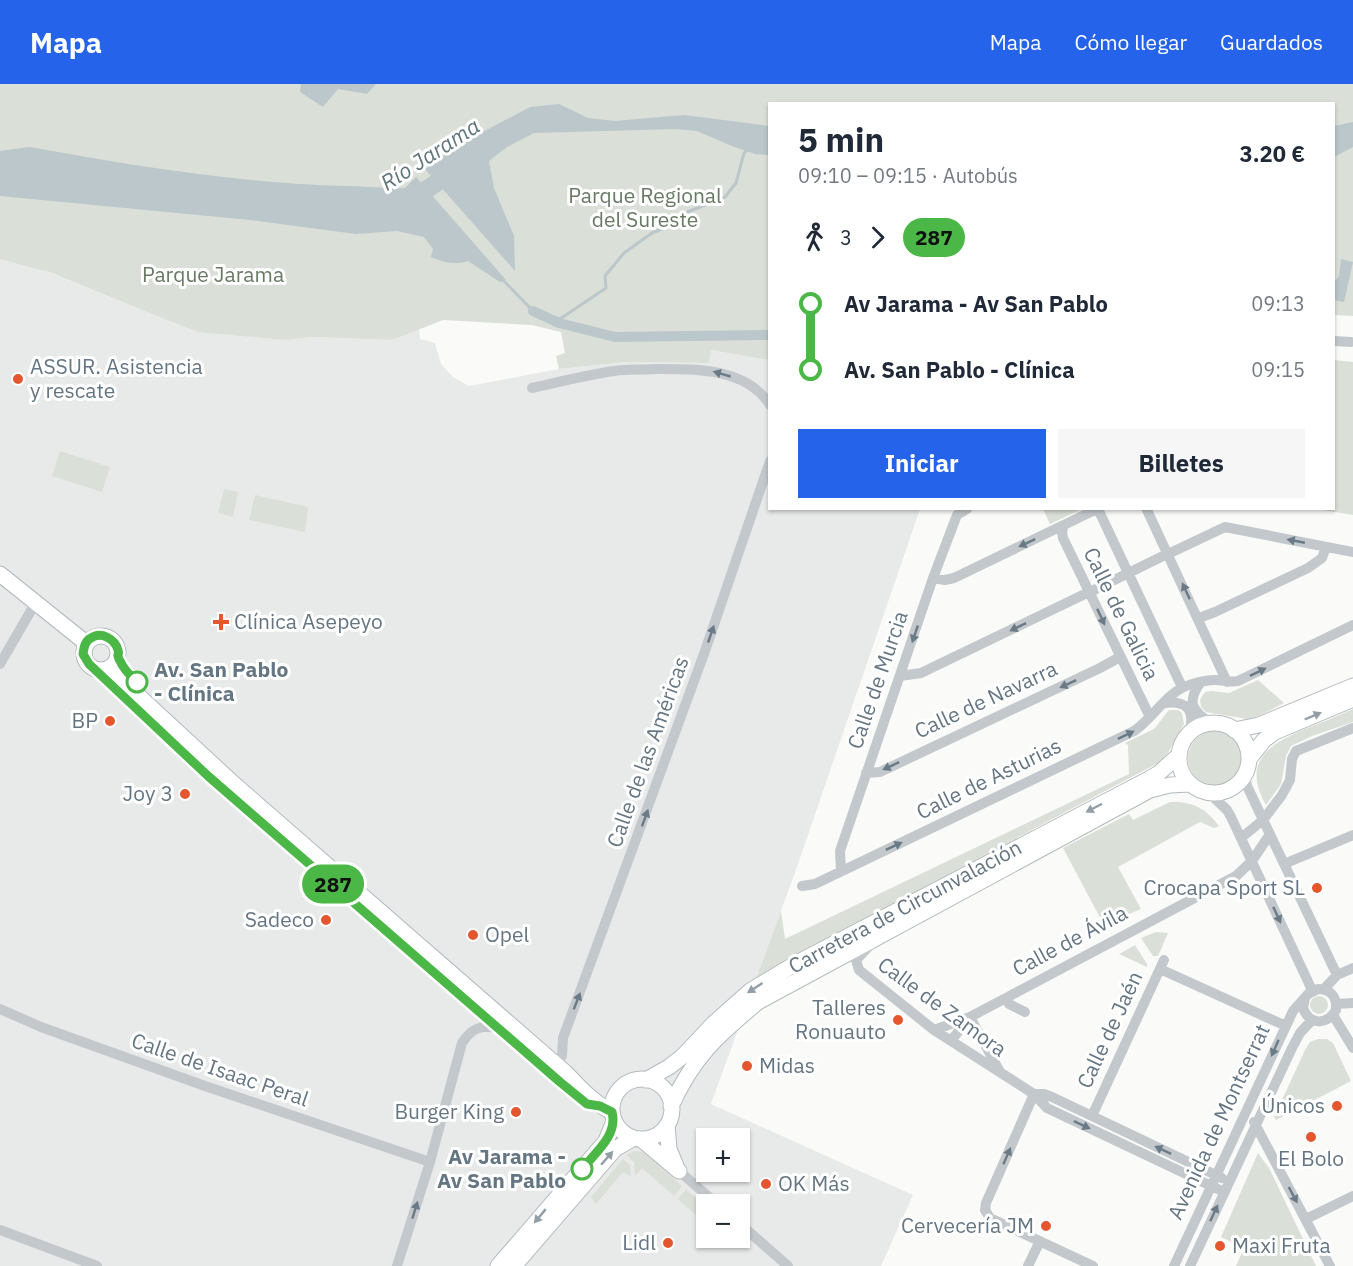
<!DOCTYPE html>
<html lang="es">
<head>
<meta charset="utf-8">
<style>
  :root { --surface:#fff; --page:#f6f6f7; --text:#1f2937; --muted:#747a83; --accent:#2563eb }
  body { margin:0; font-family:"IBM Plex Sans",sans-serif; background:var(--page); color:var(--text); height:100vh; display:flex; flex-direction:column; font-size:22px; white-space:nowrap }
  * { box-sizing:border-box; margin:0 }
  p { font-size:20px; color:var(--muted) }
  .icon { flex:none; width:33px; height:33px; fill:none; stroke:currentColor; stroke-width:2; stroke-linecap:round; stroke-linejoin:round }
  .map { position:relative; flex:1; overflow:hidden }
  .side { position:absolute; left:768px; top:18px; width:567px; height:408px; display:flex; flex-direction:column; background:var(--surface); border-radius:0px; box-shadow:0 2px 4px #0004 }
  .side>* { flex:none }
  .badge { padding:0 12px; border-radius:20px; font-size:21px; line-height:39px }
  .buttons { position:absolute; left:696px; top:1044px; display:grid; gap:12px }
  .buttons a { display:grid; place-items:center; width:54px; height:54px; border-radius:0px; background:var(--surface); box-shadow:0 2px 4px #0004; font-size:30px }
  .map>.badge { position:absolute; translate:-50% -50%; box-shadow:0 0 0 3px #fff }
  .legs { display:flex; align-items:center; gap:9px; height:66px; padding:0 30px; font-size:20px }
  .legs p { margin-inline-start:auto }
  .summary { display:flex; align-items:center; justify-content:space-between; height:102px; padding:0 30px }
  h1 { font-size:33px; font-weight:800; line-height:45px }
  .button { display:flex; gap:12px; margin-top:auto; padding:12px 30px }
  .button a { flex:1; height:69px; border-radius:0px; background:var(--accent); color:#fff; font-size:24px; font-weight:800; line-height:69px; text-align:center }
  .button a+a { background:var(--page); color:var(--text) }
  ul { padding:0 30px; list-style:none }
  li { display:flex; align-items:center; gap:21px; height:66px; font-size:22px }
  li i { display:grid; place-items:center; width:9px; height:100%; margin:0 8px; background:currentColor }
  li i::after { content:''; width:15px; height:15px; margin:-8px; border:4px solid; border-radius:50%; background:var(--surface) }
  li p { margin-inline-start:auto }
  li:first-child i { background:linear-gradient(#0000 50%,currentColor 0) }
  li:last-child i { background:linear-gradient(currentColor 50%,#0000 0) }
  header { display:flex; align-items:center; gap:36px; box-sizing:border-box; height:84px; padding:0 30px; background:var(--accent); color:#fff }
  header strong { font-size:28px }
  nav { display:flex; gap:33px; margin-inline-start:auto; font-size:21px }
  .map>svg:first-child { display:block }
</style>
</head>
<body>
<header>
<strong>Mapa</strong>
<nav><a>Mapa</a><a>Cómo llegar</a><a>Guardados</a></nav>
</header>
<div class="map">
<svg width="1353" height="1182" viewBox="0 0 1353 1182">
  <rect width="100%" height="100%" fill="#fafaf8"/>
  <!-- built -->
  <path fill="#e8e9e9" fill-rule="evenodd" d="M0 171 11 173 152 230 287 256 312 253 392 256 419 245 420 255 435 259 441 280 453 293 469 302 559 285 626 278 708 279 711 266 769 276 770 424 920 425 798 780 711 1020 913 1111 881 1182H0ZM706 1054H740V1088H706ZM706 1120H740V1154H706Z"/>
  <!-- green -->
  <path fill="#dadfd7" d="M0 0H1353V232L1334 231V20H770L769 276 711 266 709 279 626 278 559 285 556 272 565 269 561 248 532 241 443 236 392 256 312 253 287 256 199 248 152 230 49 188 0 175Z
    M1334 276 1353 278V431L1317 425 1334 424Z
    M60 367 110 383 102 408 52 392Z
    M224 405 238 408 233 433 218 429Z
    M255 411 308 423 305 448 249 436Z
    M1043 425H1082L1050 440Z
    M1258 596 1284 619 1259 632 1247 635 1206 628 1201 623 1200 616 1205 608 1212 607 1229 609Z
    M1353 625V638L1312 652 1291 662 1286 672 1281 700 1266 721C1242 678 1267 661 1305 645 1321 639 1337 632 1353 625Z
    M1169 626H1178L1182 629 1184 640 1168 669 1158 679 792 873 756 895 781 827 785 855 1129 690 1128 661 1125 659 1154 645Z
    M1188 674a27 27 0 1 1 54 0a27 27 0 1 1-54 0Z
    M1170 718C1192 717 1206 724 1219 742L1214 744 1200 738 1118 783 1141 825 1104 841 1063 764 1129 730 1133 736Z
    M1156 848 1168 849 1158 872H1153L1141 854Z
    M1135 861 1147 880V883L1119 870Z
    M1310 921a9 9 0 1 1 18 0a9 9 0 1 1-18 0Z
    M1318 955H1327L1333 959 1351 997 1276 1036 1274 1033 1306 964 1310 958Z
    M634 1067 644 1068 682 1102 674 1112 642 1084 635 1092 634 1078 626 1071Z
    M1258 1069 1269 1084 1316 1182H1236L1244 1164 1221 1153Z
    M623 1075 630 1081 631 1092 623 1088 596 1120 591 1113Z
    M686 1105 706 1123V1140L678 1115Z"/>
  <!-- water -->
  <path fill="#bbc7cb" d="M301 0H376L367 10 338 5 323 23 300 8Z
    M559 20 588 34 615 37 684 31 769 42V71L755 70 732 62 697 47 676 45 534 49 507 63 489 77 494 104 514 152 515 187 425 85 462 59 530 23Z
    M1353 38V63L1334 73V42Z
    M30 63C134 82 239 99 345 102 365 102 385 105 405 104L416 93 506 196 500 198 468 177C455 181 444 179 431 173L433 165 424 153 397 147 356 150 250 136 0 112V67Z
    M1341 175 1353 178 1344 218 1334 216V196H1336L1339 192Z"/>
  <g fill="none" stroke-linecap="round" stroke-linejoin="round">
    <!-- stream -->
    <path stroke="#bbc7cb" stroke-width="3" d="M501 194 533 227 560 235 606 204 605 192 624 169 652 149 664 144 675 133 725 113 736 99 744 69 747 66"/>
    <!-- canal -->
    <path stroke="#bbc7cb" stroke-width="10" d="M533 227 559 239 615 253 770 251"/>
    <!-- river -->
    <path stroke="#bbc7cb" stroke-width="18" d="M408 118 457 85"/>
    <!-- secondary casing -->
    <g stroke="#b3babf" stroke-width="17">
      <path id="secondary" d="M0 490 86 559
        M84 569a17 17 0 1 1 34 0a17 17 0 1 1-34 0Z
        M110 583 117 592 234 700 567 990C581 1005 594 1019 612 1028
        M1179 674a35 35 0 1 1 70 0a35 35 0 1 1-70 0Z
        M1234 646 1259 641 1353 602
        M1249 675 1264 656 1275 648 1353 615
        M612 1025a30 30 0 1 1 60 0a30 30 0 1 1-60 0Z
        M646 996 669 983 683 972 714 939 750 907 795 880 1147 696 1159 689 1179 671
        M671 1022C694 972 717 952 758 918L1150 706 1170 701 1190 700
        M667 1041 669 1065 676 1082
        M641 1055 679 1087
        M498 1182 606 1057 614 1037
        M514 1182 615 1065 634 1054"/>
    </g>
    <!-- street -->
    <path stroke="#c3c8cc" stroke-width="10" d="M1334 257 1351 258
      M532 304C559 298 586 291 614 287 627 285 642 286 655 285 694 285 746 283 770 321
      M1146 424 1227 598
      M1098 425 1182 603
      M1064 442 1062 447 1063 454 1150 633
      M1168 470 1225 443 1353 468
      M933 494 945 496 954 494 1099 424
      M1094 506 1163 472
      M1199 534 1215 528 1308 484 1322 474 1326 463
      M0 580 36 518
      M900 592 921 589 1089 508
      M1201 598C1186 618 1192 627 1211 639
      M1164 619C1187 616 1196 626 1189 649
      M866 689 880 688 1100 584 1120 573
      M1245 689 1247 702 1337 891
      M1208 708 1227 726 1231 733 1312 906
      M1241 754 1263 736 1282 711 1290 696 1292 675 1296 667 1353 644
      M1284 780 1353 751
      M841 787 840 767 933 494 957 431 967 425
      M802 802 815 800 1134 647C1155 633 1166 607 1192 600 1199 598 1207 596 1215 596 1223 596 1230 599 1238 597L1353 541
      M870 861 856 876 859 886 934 946 1034 1010 1047 1024 1224 1108
      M1160 885 1286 942
      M1324 905 1337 891 1353 884
      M1009 920 1025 928
      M1336 920 1353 919
      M0 925 41 943 205 1002 430 1078
      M1333 931 1353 964
      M970 933 1000 988
      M934 946 970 933 1236 792 1252 777 1270 750
      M951 957 968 935
      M562 972 563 954 705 567 770 377
      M1034 1010 986 1119 985 1126 990 1134 1093 1182
      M1034 1010H1044L1052 1013 1222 1094
      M1092 1032 1164 876
      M1254 1038 1330 1182
      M679 1087 717 1120
      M1306 1135 1353 1112
      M740 1140 788 1182
      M0 1146 97 1182
      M397 1182 430 1078 462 959C472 944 480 941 497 944
      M1028 1182 1040 1157
      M1174 1182 1293 927 1308 910 1318 905C1331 905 1337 913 1336 926 1327 942 1309 941 1303 924L1305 914
      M1190 1182 1292 964 1300 949 1312 936"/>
    <!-- secondary -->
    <use href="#secondary" stroke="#fff" stroke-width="15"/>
  </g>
  <!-- one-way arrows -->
  <defs><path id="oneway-solid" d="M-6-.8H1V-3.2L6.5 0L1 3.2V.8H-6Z" transform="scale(1.5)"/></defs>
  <g fill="#6a7a87">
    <use href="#oneway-solid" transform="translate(722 290) rotate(-164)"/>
    <use href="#oneway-solid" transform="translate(1296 457) rotate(-169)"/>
    <use href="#oneway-solid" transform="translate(1027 459) rotate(155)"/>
    <use href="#oneway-solid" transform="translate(1186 507) rotate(-115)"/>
    <use href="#oneway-solid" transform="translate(1101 533) rotate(65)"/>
    <use href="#oneway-solid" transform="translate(1018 543) rotate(154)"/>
    <use href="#oneway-solid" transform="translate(711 550) rotate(-71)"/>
    <use href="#oneway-solid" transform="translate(915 550) rotate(109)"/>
    <use href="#oneway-solid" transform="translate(1258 588) rotate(-26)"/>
    <use href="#oneway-solid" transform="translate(1068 600) rotate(155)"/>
    <use href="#oneway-solid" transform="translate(1126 651) rotate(-26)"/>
    <use href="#oneway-solid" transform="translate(891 682) rotate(155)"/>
    <use href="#oneway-solid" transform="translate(645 734) rotate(-70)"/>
    <use href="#oneway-solid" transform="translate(894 762) rotate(-25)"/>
    <use href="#oneway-solid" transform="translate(1277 831) rotate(65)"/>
    <use href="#oneway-solid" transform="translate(577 917) rotate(-69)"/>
    <use href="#oneway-solid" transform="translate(1275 964) rotate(114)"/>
    <use href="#oneway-solid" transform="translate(1082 1041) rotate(25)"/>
    <use href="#oneway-solid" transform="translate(1163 1066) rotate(-155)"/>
    <use href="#oneway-solid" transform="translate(1007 1072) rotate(-66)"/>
    <use href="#oneway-solid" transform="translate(1293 1111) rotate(62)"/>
    <use href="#oneway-solid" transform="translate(415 1126) rotate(-73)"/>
    <use href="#oneway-solid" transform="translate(1214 1129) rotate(-65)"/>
  </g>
  <g fill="#939fa8">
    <use href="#oneway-solid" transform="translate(1313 632) rotate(-23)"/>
    <use href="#oneway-solid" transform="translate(1094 724) rotate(152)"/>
    <use href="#oneway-solid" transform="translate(755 904) rotate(147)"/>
    <use href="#oneway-solid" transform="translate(607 1074) rotate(-49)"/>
    <use href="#oneway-solid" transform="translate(540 1132) rotate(130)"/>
  </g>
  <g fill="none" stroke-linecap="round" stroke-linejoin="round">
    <!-- line-1 casing -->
    <g stroke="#fff" stroke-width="14">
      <path id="line-1" d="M137 598C129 591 123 584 119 575 116 567 120 574 118 566 115 555 101 547 91 554 85 557 84 563 83 570L89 580 208 692 560 998 587 1020 600 1022 612 1028C618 1051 596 1068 582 1085"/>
    </g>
    <!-- line-1 -->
    <use href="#line-1" stroke="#4ab747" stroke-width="9"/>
  </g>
  <!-- markers -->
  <g fill="#e4572e" stroke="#fff" stroke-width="2">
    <circle cx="18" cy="295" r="6"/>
    <path d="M218 529h6v6h6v6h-6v6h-6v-6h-6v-6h6z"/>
    <circle cx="110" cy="637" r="6"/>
    <circle cx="185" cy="710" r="6"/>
    <circle cx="1317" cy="804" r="6"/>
    <circle cx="326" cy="836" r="6"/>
    <circle cx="473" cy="851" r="6"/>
    <circle cx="898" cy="936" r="6"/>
    <circle cx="747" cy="982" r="6"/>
    <circle cx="1337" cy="1022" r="6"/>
    <circle cx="516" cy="1028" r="6"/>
    <circle cx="1311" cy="1053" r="6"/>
    <circle cx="766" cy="1100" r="6"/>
    <circle cx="1046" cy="1142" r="6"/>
    <circle cx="668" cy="1159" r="6"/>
    <circle cx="1220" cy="1162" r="6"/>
  </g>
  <g fill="#fff" stroke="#4ab747" stroke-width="3">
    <circle cx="137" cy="598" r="10"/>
    <circle cx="582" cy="1085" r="10"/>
  </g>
  <g text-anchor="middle" stroke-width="6" stroke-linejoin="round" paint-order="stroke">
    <!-- park labels -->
    <g font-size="21" fill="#687a64" stroke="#fff">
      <text x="645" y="119">Parque Regional<tspan x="645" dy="24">del Sureste</tspan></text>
      <text x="213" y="198">Parque Jarama</text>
    </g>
    <!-- poi labels -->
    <g font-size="21" fill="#657683" stroke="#fff" text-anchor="end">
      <text x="30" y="290" text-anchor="start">ASSUR. Asistencia<tspan x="30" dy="24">y rescate</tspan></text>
      <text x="234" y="545" text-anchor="start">Clínica Asepeyo</text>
      <text x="98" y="644">BP</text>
      <text x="173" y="717">Joy 3</text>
      <text x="1305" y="811">Crocapa Sport SL</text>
      <text x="314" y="843">Sadeco</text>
      <text x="485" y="858" text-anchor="start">Opel</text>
      <text x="886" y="931">Talleres<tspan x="886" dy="24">Ronuauto</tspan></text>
      <text x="759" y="989" text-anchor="start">Midas</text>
      <text x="1325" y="1029">Únicos</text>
      <text x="504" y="1035">Burger King</text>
      <text x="1311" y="1082" text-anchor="middle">El Bolo</text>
      <text x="778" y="1107" text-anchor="start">OK Más</text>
      <text x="1034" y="1149">Cervecería JM</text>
      <text x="656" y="1166">Lidl</text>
      <text x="1232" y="1169" text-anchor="start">Maxi Fruta</text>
    </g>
    <!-- street labels -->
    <g font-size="21" fill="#657683" stroke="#fff">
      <text transform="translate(1121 530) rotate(64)" y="7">Calle de Galicia</text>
      <text transform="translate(878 596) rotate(-71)" y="7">Calle de Murcia</text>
      <text transform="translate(986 616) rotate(-25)" y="7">Calle de Navarra</text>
      <text transform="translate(648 668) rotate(-70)" y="7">Calle de las Américas</text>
      <text transform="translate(989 695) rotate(-26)" y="7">Calle de Asturias</text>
      <text transform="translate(905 823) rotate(-28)" y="7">Carretera de Circunvalación</text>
      <text transform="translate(1070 857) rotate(-28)" y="7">Calle de Ávila</text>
      <text transform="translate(942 923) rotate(36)" y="7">Calle de Zamora</text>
      <text transform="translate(1110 946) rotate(-65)" y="7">Calle de Jaén</text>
      <text transform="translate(220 986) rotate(19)" y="7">Calle de Isaac Peral</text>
      <text transform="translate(1219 1038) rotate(-65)" y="7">Avenida de Montserrat</text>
    </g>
    <!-- stop labels -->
    <g font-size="21" font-weight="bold" fill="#657683" stroke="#fff" text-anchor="start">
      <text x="154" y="593">Av. San Pablo<tspan x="154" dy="24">- Clínica</tspan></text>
      <text x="566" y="1080" text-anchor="end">Av Jarama -<tspan x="566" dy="24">Av San Pablo</tspan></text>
    </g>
    <!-- water labels -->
    <g font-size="22" font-style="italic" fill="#60757c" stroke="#fff">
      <text transform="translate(430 70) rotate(-33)" y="8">Río Jarama</text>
    </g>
  </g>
</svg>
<div class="buttons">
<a>+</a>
<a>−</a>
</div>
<b class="badge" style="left:333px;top:800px;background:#4ab747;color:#111">287</b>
<section class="side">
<div class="summary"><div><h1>5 min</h1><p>09:10 – 09:15 · Autobús</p></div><b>3.20 €</b></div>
<div class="legs"><svg class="icon" aria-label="walk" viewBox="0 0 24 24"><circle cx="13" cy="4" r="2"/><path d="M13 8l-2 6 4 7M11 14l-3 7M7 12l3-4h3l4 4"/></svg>3<svg class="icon" aria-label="forward" viewBox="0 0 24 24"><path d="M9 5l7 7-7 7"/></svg><b class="badge" style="background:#4ab747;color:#111">287</b></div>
<ul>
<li><i style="color:#4ab747"></i><b>Av Jarama - Av San Pablo</b><p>09:13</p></li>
<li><i style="color:#4ab747"></i><b>Av. San Pablo - Clínica</b><p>09:15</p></li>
</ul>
<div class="button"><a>Iniciar</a><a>Billetes</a></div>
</section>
</div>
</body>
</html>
